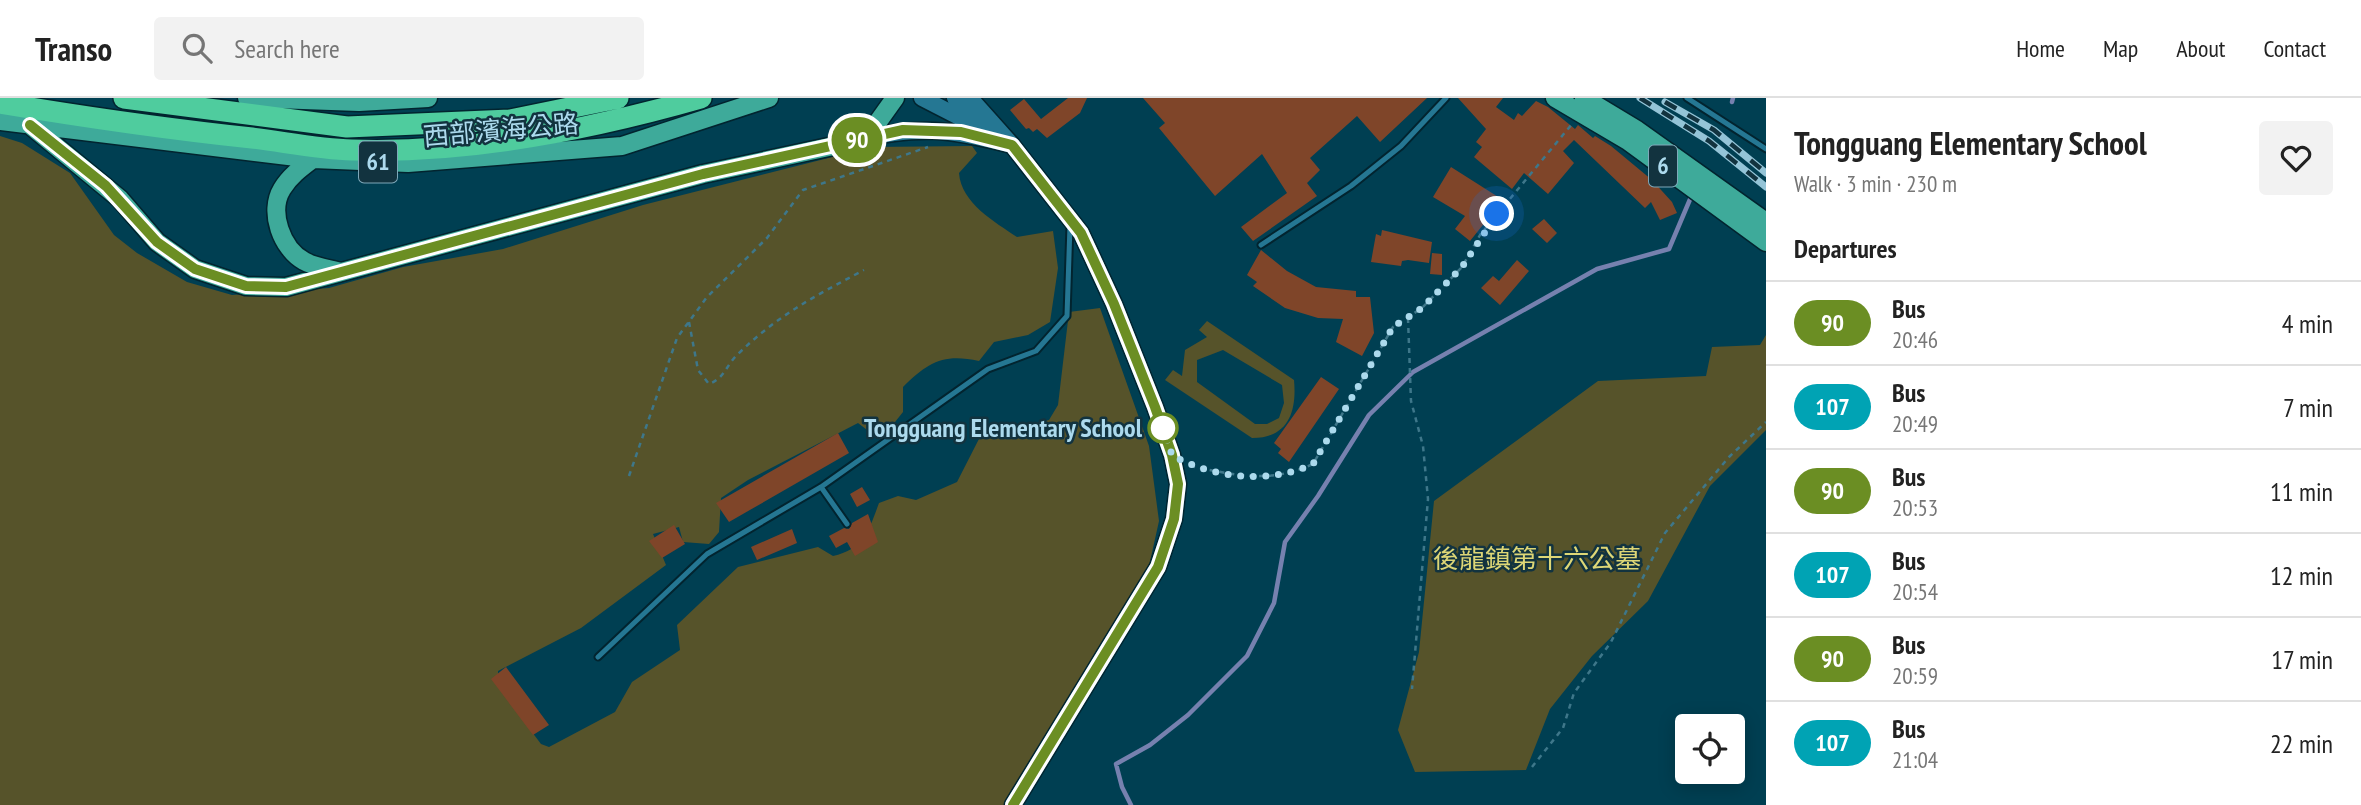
<!DOCTYPE html>
<html lang="en">
<head>
<meta charset="utf-8">
<style>
  :root { --surface:#fff; --page:#f2f2f2; --text:#222; --muted:#767676; --line:#e0e0e0 }
  body { margin:0; font-family:"PT Sans Narrow","Noto Sans TC",sans-serif; background:var(--page); color:var(--text); height:100vh; display:flex; flex-direction:column; font-size:26px; white-space:nowrap }
  * { box-sizing:border-box; margin:0 }
  p { font-size:23px; color:var(--muted) }
  .icon { flex:none; width:38px; height:38px; fill:none; stroke:currentColor; stroke-width:2; stroke-linecap:round; stroke-linejoin:round }
  .map { position:relative; flex:1; overflow:hidden }
  .details { display:flex; flex-direction:column; background:var(--surface); width:595px }
  .details>* { flex:none }
  .badge { padding:0 14px; border-radius:23px; font-size:24px; line-height:46px }
  .fabs { position:absolute; left:1675px; top:616px; display:grid; gap:14px }
  .fabs a { display:grid; place-items:center; width:70px; height:70px; border-radius:7px; background:var(--surface); box-shadow:0 4px 18px #0003; font-size:35px }
  .you { position:absolute; width:35px; height:35px; margin:-18px; border:5px solid #fff; border-radius:50%; background:#1a73e8; box-shadow:0 0 0 10px #1a73e833 }
  .map>.badge { position:absolute; translate:-50% -50%; box-shadow:0 0 0 4px #fff }
  h2 { padding:0 28px; font-size:26px; line-height:63px }
  .round { display:grid; place-items:center; flex:none; width:74px; height:74px; border-radius:7px; background:var(--page) }
  .head { display:flex; align-items:center; justify-content:space-between; height:119px; padding:0 28px }
  h1 { font-size:33px; font-weight:700; line-height:52px }
  ul { padding:0; list-style:none }
  li { display:flex; align-items:center; gap:21px; height:84px; padding:0 28px; border-top:2px solid var(--line) }
  li div { flex:1 }
  li b { display:block; font-size:26px }
  li em { font-style:normal }
  li .badge { min-width:77px; font-weight:700; text-align:center }
  header { display:flex; align-items:center; gap:42px; box-sizing:border-box; height:98px; padding:0 35px; background:var(--surface); border-bottom:2px solid var(--line) }
  header strong { font-size:33px }
  nav { display:flex; gap:38px; margin-inline-start:auto; font-size:24px }
  .search { width:490px; height:63px; background:var(--page); display:flex; align-items:center; gap:18px; box-sizing:border-box; padding:0 24px; border-radius:7px; color:var(--muted); font-size:26px }
  main { display:flex; flex:1; min-height:0 }
  .map>svg:first-child { display:block }
</style>
</head>
<body>
<header>
<strong>Transo</strong>
<div class="search"><svg class="icon" aria-label="search" viewBox="0 0 24 24"><circle cx="10" cy="10" r="6"/><path d="M15 15l6 6"/></svg>Search here</div>
<nav><a>Home</a><a>Map</a><a>About</a><a>Contact</a></nav>
</header>
<main>
<div class="map">
<svg width="1766" height="707" viewBox="0 0 1766 707">
  <rect width="100%" height="100%" fill="#003f52"/>
  <!-- green -->
  <path fill="#56532a" fill-rule="evenodd" d="M0 38 22 45 70 75 114 137 137 155 187 184 232 197 329 190 403 169 503 151 643 107 872 49 972 48 977 55 959 75C961 105 995 124 1017 139L1053 133 1058 170 1050 224 1028 237 994 244 979 263C944 255 928 264 903 289V314L887 334 871 335 858 325 748 382 721 400 719 434 709 446 683 444 679 429 653 436 666 467 581 530 498 573V589L541 646 549 649 615 614 632 584 680 552 677 527 738 469 818 449 833 458C864 451 869 432 879 405L898 398 916 402 957 384 981 337 1049 322 1058 307 1069 214 1100 210 1149 348 1159 423 1149 468 1005 707H0Z
    M1207 223 1294 282C1297 314 1288 340 1252 340L1165 282 1173 272 1182 278 1185 252 1207 239 1199 232ZM1223 252 1282 287 1284 305 1279 320 1267 326H1255L1197 284V262Z
    M1766 237V332L1710 388 1648 503 1592 558 1550 611 1526 672 1415 674 1398 632 1419 554 1434 403 1598 283 1706 278 1712 249 1760 247Z"/>
  <g fill="none" stroke-linecap="round" stroke-linejoin="round">
    <!-- stream -->
    <path stroke="#7681af" stroke-width="4.5" d="M1732 4 1733 0
      M1131 707 1122 689 1116 666 1150 647 1188 617 1247 558 1274 505 1285 444 1318 398 1369 317 1413 274 1597 171 1669 151 1691 99"/>
  </g>
  <!-- building -->
  <path fill="#7f4529" d="M1068 0H1087L1080 15 1047 40 1037 31 1033 34 1029 30 1026 31 1010 12 1024 1 1041 21Z
    M1143 0H1427L1380 44 1357 18 1310 60 1320 72 1307 85 1317 98 1253 143 1241 129 1287 95 1262 56 1215 98 1159 30 1165 25Z
    M1458 0H1503L1496 9 1514 22 1518 15 1522 18 1536 3 1548 9 1575 31 1578 27 1593 40 1595 38 1611 48 1652 82 1672 104 1677 115 1660 122 1651 104 1645 110 1574 42 1563 53 1574 65 1548 96 1524 75 1512 91 1474 59 1482 49 1476 44 1486 31Z
    M1451 69 1503 102 1470 143 1455 131 1465 118 1433 99Z
    M1544 121 1557 135 1547 145 1532 131Z
    M1382 132 1432 144 1429 165 1408 162 1402 163 1401 168 1371 164 1376 136 1381 138Z
    M1261 152 1287 173 1316 189 1356 193V199H1370L1374 235 1362 258 1336 244 1343 221 1318 220 1285 210 1253 188 1257 184 1247 177Z
    M1432 155 1442 156V177L1430 176Z
    M1517 162 1529 173 1500 207 1481 190 1493 178 1499 183Z
    M1321 279 1339 291 1289 364 1278 355 1281 351 1274 345Z
    M838 335 849 355 729 424 716 405Z
    M862 389 870 402 857 409 850 396Z
    M868 416 878 444 855 458 847 444 836 450 829 438 844 430 849 431 852 425Z
    M674 427 685 446 662 460 649 443Z
    M792 431 797 445 757 462 751 449Z
    M506 569 549 627 533 637 491 581Z"/>
  <g fill="none" stroke-linecap="round" stroke-linejoin="round">
    <!-- lane casing -->
    <g stroke="#02242f" stroke-width="9">
      <path id="lane" d="M1687 0 1766 51
        M1261 147 1351 88 1401 48 1446 0
        M821 389 847 426
        M598 559 707 456 821 389 988 271 1036 253 1067 218 1070 127"/>
    </g>
    <!-- secondary casing -->
    <g stroke="#02242f" stroke-width="19">
      <path id="secondary" d="M922 0 994 37
        M955 0 976 15
        M970 0 1012 47 1081 135 1114 206 1155 309 1172 357 1178 386 1174 421 1158 469 1013 707
        M856 42C922 27 947 31 1012 47"/>
    </g>
    <!-- primary casing -->
    <g stroke="#02242f" stroke-width="21">
      <path id="primary" d="M247 0 359 4 428 0
        M1555 0 1628 43 1766 144
        M1584 0 1637 32 1766 124
        M0 23 313 61 408 65 622 48 769 0
        M30 27 120 101 157 144 195 171 246 188 286 189 703 76 838 47 875 28 895 0
        M313 61C301 70 290 78 282 91 268 114 282 151 304 163 314 169 330 171 341 174"/>
    </g>
    <!-- highway casing -->
    <g stroke="#02242f" stroke-width="24">
      <path id="highway" d="M124 0 347 29 510 22 618 0
        M0 5C84 19 167 31 252 40 285 44 318 51 352 52 468 56 589 32 701 0"/>
    </g>
    <!-- path -->
    <path stroke="#3e778a" stroke-width="2.5" stroke-dasharray="5 5" stroke-linecap="butt" d="M1408 220 1411 303 1423 348 1428 401 1412 591
      M689 224 698 272 709 286C725 280 726 267 738 256 778 217 815 198 864 172
      M1190 368C1235 377 1270 386 1313 366L1393 229 1422 210 1462 169 1480 137 1572 26
      M629 378 677 240 707 199 767 140 803 92 928 49
      M1532 669 1563 630 1574 595 1611 544 1665 435 1729 359 1766 324"/>
    <!-- lane -->
    <use href="#lane" stroke="#257793" stroke-width="5"/>
    <!-- secondary -->
    <use href="#secondary" stroke="#257793" stroke-width="16"/>
    <!-- primary -->
    <use href="#primary" stroke="#3eaa9a" stroke-width="18"/>
    <!-- highway -->
    <use href="#highway" stroke="#4fcc9e" stroke-width="21"/>
    <!-- rail casing -->
    <g stroke="#94c4d7" stroke-width="7">
      <path id="rail" d="M1640 0 1709 43 1766 89
        M1665 4 1714 32 1766 75"/>
    </g>
    <!-- rail -->
    <use href="#rail" stroke="#12333f" stroke-width="4.5" stroke-dasharray="13" stroke-linecap="butt"/>
  </g>
  <g fill="none" stroke-linecap="round" stroke-linejoin="round">
    <!-- line casing -->
    <g stroke="#fff" stroke-width="16">
      <path id="line" d="M30 27 106 88 157 144 195 171 246 188 286 189 703 76 903 32 961 34 1012 47 1081 135 1114 206 1155 309 1172 357 1178 386 1174 421 1158 469 1013 707"/>
    </g>
    <!-- line -->
    <use href="#line" stroke="#6b8e23" stroke-width="10"/>
    <!-- walk -->
    <path stroke="#acdaed" stroke-width="7" stroke-dasharray="0 12.6" d="M1163 330 1172 357C1213 381 1270 386 1313 366L1393 229 1422 210 1462 169 1497 116"/>
  </g>
  <!-- markers -->
  <circle fill="#fff" stroke="#6b8e23" stroke-width="3.5" cx="1163" cy="330" r="14"/>
  <g text-anchor="middle" stroke-width="5" stroke-linejoin="round" paint-order="stroke">
    <!-- shield labels -->
    <g fill="#12333f" stroke="#7ea8b9" stroke-width="2">
      <rect x="359" y="43.5" width="38" height="41" rx="5"/>
      <rect x="1649" y="47.5" width="28" height="41" rx="5"/>
    </g>
    <g font-size="24" font-weight="bold" fill="#acdaed">
      <text x="378" y="72">61</text>
      <text x="1663" y="76">6</text>
    </g>
    <!-- street labels -->
    <g font-size="26" fill="#acdaed" stroke="#12333f">
      <text transform="translate(501 32) rotate(-5)" y="9">西部濱海公路</text>
    </g>
    <!-- stop labels -->
    <g font-size="26" font-weight="bold" fill="#acdaed" stroke="#12333f" text-anchor="end">
      <text x="1142" y="339">Tongguang Elementary School</text>
    </g>
    <!-- park labels -->
    <g font-size="26" fill="#ded776" stroke="#12333f">
      <text x="1537" y="470">後龍鎮第十六公墓</text>
    </g>
  </g>
</svg>
<div class="fabs">
<a><svg class="icon" aria-label="locate" viewBox="0 0 24 24"><circle cx="12" cy="12" r="6"/><path d="M12 2v4M12 18v4M2 12h4M18 12h4"/></svg></a>
</div>
<div class="you" style="left:1497px;top:116px"></div>
<b class="badge" style="left:857px;top:42px;background:#6b8e23;color:#fff">90</b>
</div>
<section class="details">
<div class="head"><div><h1>Tongguang Elementary School</h1><p>Walk · 3 min · 230 m</p></div><a class="round"><svg class="icon" aria-label="heart" viewBox="0 0 24 24"><path d="M12 20l-8-8c-3-5 5-10 8-4 3-6 11-1 8 4z"/></svg></a></div>
<h2>Departures</h2>
<ul>
<li><span class="badge" style="background:#6b8e23;color:#fff">90</span><div><b>Bus</b><p>20:46</p></div><em>4 min</em></li>
<li><span class="badge" style="background:#00a3b4;color:#fff">107</span><div><b>Bus</b><p>20:49</p></div><em>7 min</em></li>
<li><span class="badge" style="background:#6b8e23;color:#fff">90</span><div><b>Bus</b><p>20:53</p></div><em>11 min</em></li>
<li><span class="badge" style="background:#00a3b4;color:#fff">107</span><div><b>Bus</b><p>20:54</p></div><em>12 min</em></li>
<li><span class="badge" style="background:#6b8e23;color:#fff">90</span><div><b>Bus</b><p>20:59</p></div><em>17 min</em></li>
<li><span class="badge" style="background:#00a3b4;color:#fff">107</span><div><b>Bus</b><p>21:04</p></div><em>22 min</em></li>
</ul>
</section>
</main>
</body>
</html>
